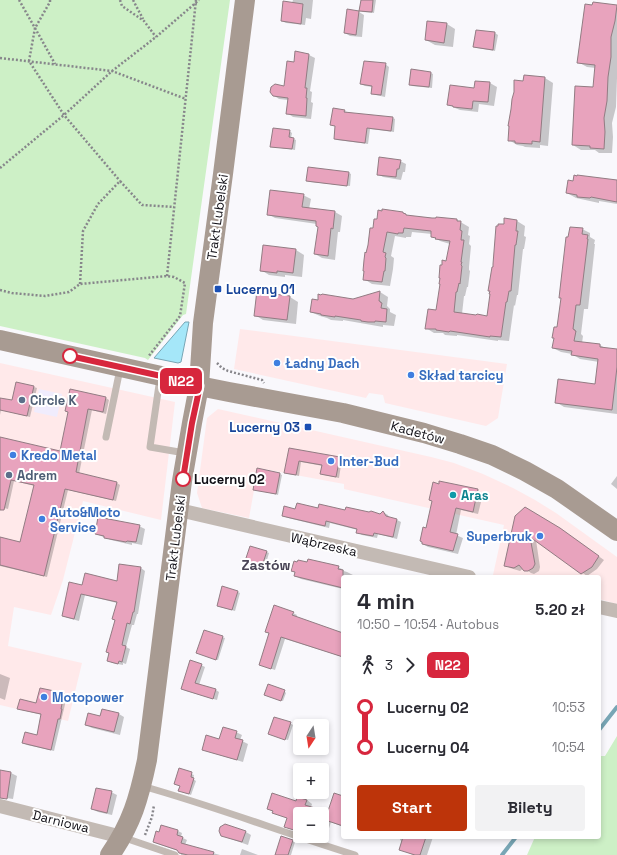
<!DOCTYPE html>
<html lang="pl">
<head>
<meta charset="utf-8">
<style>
  :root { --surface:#fff; --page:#f2f2f3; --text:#2b2b33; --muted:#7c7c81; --accent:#bd340a }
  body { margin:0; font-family:"Space Grotesk",sans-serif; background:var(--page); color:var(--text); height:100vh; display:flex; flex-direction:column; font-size:15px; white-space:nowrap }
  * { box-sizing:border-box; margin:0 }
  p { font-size:13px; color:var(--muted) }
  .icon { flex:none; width:22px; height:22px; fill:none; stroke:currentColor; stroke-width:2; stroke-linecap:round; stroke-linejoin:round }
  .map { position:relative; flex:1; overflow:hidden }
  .sheet { position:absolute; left:341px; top:575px; width:260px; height:264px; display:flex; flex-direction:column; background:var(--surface); border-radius:4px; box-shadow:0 2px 6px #0003 }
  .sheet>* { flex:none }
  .badge { padding:0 8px; border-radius:6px; font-size:14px; line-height:26px }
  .needle { width:26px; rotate:192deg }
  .tools { position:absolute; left:293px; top:719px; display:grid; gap:8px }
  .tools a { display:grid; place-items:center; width:36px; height:36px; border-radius:4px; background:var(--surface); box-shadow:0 2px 6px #0003; font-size:20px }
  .map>.badge { position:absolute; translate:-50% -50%; box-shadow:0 0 0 2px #fff }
  .legs { display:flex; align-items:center; gap:6px; height:44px; padding:0 16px; font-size:13px }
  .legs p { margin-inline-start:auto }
  .headline { display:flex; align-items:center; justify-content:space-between; height:68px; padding:0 16px }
  h1 { font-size:22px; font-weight:700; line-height:30px }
  .cta { display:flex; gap:8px; margin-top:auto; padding:8px 16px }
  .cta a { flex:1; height:46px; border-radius:4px; background:var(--accent); color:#fff; font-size:16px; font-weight:700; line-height:46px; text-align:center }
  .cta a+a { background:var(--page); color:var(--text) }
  ul { padding:0 16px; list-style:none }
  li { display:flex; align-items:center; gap:14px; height:40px; font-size:15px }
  li i { display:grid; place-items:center; width:6px; height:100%; margin:0 5px; background:currentColor }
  li i::after { content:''; width:10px; height:10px; margin:-5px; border:3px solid; border-radius:50%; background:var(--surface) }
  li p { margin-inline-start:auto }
  li:first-child i { background:linear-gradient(#0000 50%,currentColor 0) }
  li:last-child i { background:linear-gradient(currentColor 50%,#0000 0) }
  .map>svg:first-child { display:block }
</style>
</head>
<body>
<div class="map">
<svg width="617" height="855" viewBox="0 0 617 855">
  <rect width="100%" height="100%" fill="#f9f8fc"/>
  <!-- commercial -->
  <path fill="#ffe9ea" d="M240 329 507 364 498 418 486 426 385 403 383 395 369 393 366 398 234 369Z
    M0 363 175 402 161 520 83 501 63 580 51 615 14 607 8 646 82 663 68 721 0 705Z
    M218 409 431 457 454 463 483 474 513 488 535 500 556 513 617 557V604L599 599V577H503L493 575 504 525 344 489V484L258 468 249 518 202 508 197 493 207 418Z"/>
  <!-- built -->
  <path fill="#f0ecfd" d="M39 389 62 394 57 417 34 412Z"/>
  <!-- green -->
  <path fill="#cdf0c6" d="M0 0H230L186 314 183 315 148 360 145 358 0 326Z
    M617 736V855H527L535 837H599V756H605Z"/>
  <!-- water -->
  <path fill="#a5e7f9" stroke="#78a6b5" d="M185 322H189L181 362 178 363 154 358Z"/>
  <!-- shadow -->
  <path fill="#0003" d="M293 0H313L311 19 306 18 305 25 286 23 282 21 292 3Z
    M362 0H376L374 13 363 12 360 10Z
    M594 3 617 6V78L616 107 612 123 613 137 612 153H599L595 150H581L573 145 594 88 596 68 587 67 578 62Z
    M348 11 359 12 364 15 362 37 350 36 345 33Z
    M447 24 455 29 453 47 435 45 426 40Z
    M476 31 495 33 498 35 495 51 477 48 474 47Z
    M296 53 309 55 315 58 310 91 312 92 311 102 313 103 311 119 293 117 287 113 288 100 279 99 273 95 285 87 295 63Z
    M385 64 389 67 385 97 376 95 372 93 373 87 365 86 361 84Z
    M412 70 431 73 433 74 432 88 412 86 410 84Z
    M545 78 553 83 548 146 540 145V148L525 147 523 146 517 145 509 140 524 82Z
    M476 82 490 83 497 87 494 106 479 104 478 112 460 110 455 108 448 104 475 89Z
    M344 111 347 112V113L393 118 395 119 394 132 370 129 368 144 337 140 335 139 336 126 331 125Z
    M289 131 292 133 291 138 296 140 295 150 274 147 271 146Z
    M400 161 406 164 405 172H403L401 180 383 177 378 174Z
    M349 173 351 174 350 186 310 182 307 181Z
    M617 181V204L599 201V203L576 198 567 193Z
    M303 195 311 199 309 209 335 212 342 216 340 232H338L335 260 322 258 315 254 319 227 317 224 275 218 268 214Z
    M408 216 457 220 469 227 468 235 470 236 469 244 471 246 469 267V270L470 271 468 287H467L465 296H464L462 314 488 317 493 268 505 226 517 221 525 226 524 236 526 237 524 249H523L518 295H517L515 306 514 305 509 341 498 340V341L457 335V336L445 335 443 333H434L426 328 437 311 441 279 440 278 447 262 450 244 440 241 432 236V234L412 232 411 237H406V238L395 236 391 256 394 258 393 269 390 286 372 284 364 279 369 245Z
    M582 229 590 233V237L595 240 594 244H595L588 309H584L581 334 583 336 582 343 600 345 605 348 617 350V414L564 407 556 402 595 385 599 362 580 359 572 354 561 352 553 348 555 338H553L558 328Z
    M264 246 296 250 304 255 302 277 285 275V277L269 275 261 270Z
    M380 292 388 297 387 306 390 309V312L396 315 394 326 383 325V327L343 320V321L331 320 327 318 320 316 311 312Z
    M274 293 278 296 290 297 298 302 296 324 263 320 255 315Z
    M34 387 37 388 30 417 1 410 0 415V399L12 401Z
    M106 398 109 400 106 414 92 410 79 474 117 483 120 485 116 501 68 490 47 577 0 566V538L21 543 35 486 14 481 8 509 0 507V438L61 452 69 412Z
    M290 449 340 458 342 459 339 478 324 475 321 473 323 466 301 462 299 476 288 474Z
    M258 469 280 474 282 475 278 495 257 490Z
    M617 476V489L611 484Z
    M478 490 483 494 478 514 461 510 456 535 463 538 458 554 428 547 423 544 426 529Z
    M296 510H318L346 511 380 515 383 512 388 515 389 518 397 520 401 522 397 539 378 534 377 538 362 535 357 532 358 530 330 523 329 528 288 518 283 516Z
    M516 516 566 533 604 560 597 569 587 576 536 540 540 567 539 571 534 574 531 573 524 568 520 571 510 568 505 565Z
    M139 526 145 529 142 545 132 543V545L111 540 96 534Z
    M267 552 269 553 264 570 248 565Z
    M338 567 344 570V571L347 572 353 575 352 576 353 577H343V589L301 579 295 576 296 572Z
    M141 568 145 571 138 614H137L134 625H132L126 647 130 649 126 664 123 663V665L112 663 108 660 109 654 107 652 116 620 117 603 85 595 79 621 68 618 63 616 83 586 118 582Z
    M238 592 240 593 235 611 220 607Z
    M293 613 297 615 296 618 343 634V657L285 639 275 670 260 665 270 634 266 632Z
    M204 631 225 638 218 660 200 654Z
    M201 665 205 667 199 685 216 690 219 692 217 700 186 691 182 689Z
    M0 674 10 678 5 700 0 698Z
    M41 689 64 694 67 696 54 751 27 745 23 743 37 736 42 715 22 710 18 708 37 704Z
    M284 691 286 693 283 701 268 696Z
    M119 714 124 717 120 735 92 728 86 725 101 717Z
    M290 723 293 725 288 740 272 735Z
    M236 732 242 735 240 740 248 744 243 762 209 752 203 749Z
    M180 770 194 775 193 779 196 781 191 795 182 792 181 786 175 784Z
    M0 771 11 773 17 776 13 799 0 797Z
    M111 792 117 795 112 815 98 812 92 809Z
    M343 797V827L331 822 325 841 311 836H322V814H300V832L291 829 286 826 288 818 279 815 268 809 307 800 312 804 311 807 327 813Z
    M178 831 182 833 181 837 187 840 185 845 220 855H181V853L179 851 158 844 154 842Z
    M246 832 251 835 248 845 228 838 222 835Z
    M400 837H433L427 855H413L406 852 400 849 403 842 400 840Z
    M292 841 295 842 291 855H276Z
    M242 849 258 855H240Z"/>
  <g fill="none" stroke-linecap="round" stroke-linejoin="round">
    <!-- stream -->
    <path stroke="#78a6b5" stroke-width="4" d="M599 730 617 707
      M502 855 516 837"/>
  </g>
  <!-- building -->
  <path fill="#e8a3bd" stroke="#927c83" d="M361 0H373L372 12 359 11Z
    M283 1 303 4 301 24 281 21Z
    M593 2 617 5 615 21 611 37V57L608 77 607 101 604 118 605 132 604 149 590 148V146L572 145 575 86 593 87 595 65 577 63 585 4 592 5Z
    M347 9 359 11 356 35 344 33Z
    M427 21 447 23 444 43 425 40Z
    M476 30 495 32 493 50 473 47Z
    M295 51 309 54 305 88H307L306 98H307L306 116 286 114 288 98 273 96 270 92 271 87 275 84 284 86 287 61 294 62Z
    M364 61 386 63 381 95 371 94 372 86 360 84Z
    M411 69 431 72 429 87 409 85Z
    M524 75 545 77 540 142 532 141V144L515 143V141H508L509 126H508L511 109 512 99 514 92V80L523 81Z
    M475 81 490 82 488 102 473 101 472 109 453 107V106L447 105 450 85 474 88Z
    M333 108 345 110 344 112 393 117 391 131 367 128 365 143 334 139 335 126 330 125Z
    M273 128 290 130 289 137 294 138 292 149 270 147Z
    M379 157 401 160 399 169H397L396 177 377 175Z
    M308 167 349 172 347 186 306 181Z
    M574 175 577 176V175L617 180V202L591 197 590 198 577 197V195L566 193 568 180 573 181Z
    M270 190 304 194 302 207 335 211 333 229 331 228 328 256 314 254 318 227 316 226V221L267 215Z
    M382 209 403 212V213L406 214V215L432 218H436V217L457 219V221H461L460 230 462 231 461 240H464L461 262H462L461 265 462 266 460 284 459 283 457 292H456L454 312 476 315 477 314 487 316 490 294H489L490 291H488L492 267H493V264L496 226H498V224H504V218L517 220 516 231H518L516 245H515L511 291H509L507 302H506L501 337 490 336V337L450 331 449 332 436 330V329H425L428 309 436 310 440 284H439L440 278H439L440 265H442V260L446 261 450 241 435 239 436 238 431 237V231L404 228 403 233H398V234L387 232 383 252 386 253 385 257 386 258 385 271H384L382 282 363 280 364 271H363L364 260 365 252 366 253 368 245 370 228H373L374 219H377L378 210 382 211Z
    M570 227 583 228 582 234 588 235 587 239H588L580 305H576L573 329 575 330V331H576L574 341 600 344V347L617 349V367L612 410 555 403 558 379 595 384 598 359 571 355 572 351 552 348 554 338H552L554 327H557L561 298H559L566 237H568Z
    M263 245 296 249 293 273 277 271V273L260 271Z
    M257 290 274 292V294L290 296 287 320 254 316Z
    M380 291 379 301H380V302L382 303 381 308 387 309 386 322 375 321V322H368L361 321V320L335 316V317L321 315V314L310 312 312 299 318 300V294L321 295 322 294 353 299Z
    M16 382 34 386 27 416 0 410V398L12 400Z
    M70 389 106 397 103 412 88 409 76 472 117 482 113 500 65 489 44 576 0 565V537L20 542 34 485 11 480 4 510H0V437L60 451 68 412 65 411Z
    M289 448 340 457 336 477 320 474 322 465 299 461 296 475 284 473Z
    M257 468 280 473 276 494 253 490Z
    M439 481 478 489 473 512 456 508 450 532 458 534 453 551 422 544V542L420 541 423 527 426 528 432 501 429 500 433 482 439 484Z
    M297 503 318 508 319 504 345 510 346 507 369 512 371 511 380 514 383 511 386 516 397 519 393 537 374 533 373 536 356 533 357 529 326 521 325 526 282 516 284 506 295 509Z
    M525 507 560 528 599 556 592 567 581 574 530 537 535 564 533 568 528 571H524L519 565 514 568 504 566 515 516Z
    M98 517 140 525 136 542 127 541 126 542 104 538V536L95 534Z
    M250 546 267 551 261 569 244 564Z
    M308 559 339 566 338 569 343 570V588L294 576 295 572 291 571 294 561 297 562 298 560 307 562Z
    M119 564 141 567 134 612H133L130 624 127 623 122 645 126 646 122 662 119 661 118 664 107 661 109 653 106 652 115 620 112 619 117 602 81 594 74 619 62 616 69 582 82 585 85 573 117 581Z
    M222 586 238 591 232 610 217 606Z
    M274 605 294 612 292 615 343 633V657L281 637 271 669 259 665 269 633 265 632Z
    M204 630 223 636 216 660 196 653Z
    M190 660 202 664 195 683 216 689 213 699 181 689Z
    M268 684 285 690 281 701 264 695Z
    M40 688 64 693 61 709H62L60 719H58L51 750 22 743 25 732 37 735 41 714 17 709 20 699 36 703Z
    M102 709 119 713 114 732 85 725 88 713 100 716Z
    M274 717 291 722 285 740 268 734Z
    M223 727 237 731 235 738 243 740 237 760 202 750 206 735 219 739Z
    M179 768 192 772 191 777 194 778 189 794 178 791 180 786 174 784Z
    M0 770 11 772 7 799 0 798Z
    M96 788 112 791 107 813 91 809Z
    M272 793 296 801 297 797 307 800 305 805 328 812 327 814 334 793 343 796V826L325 820 327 814H300V820L297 831 284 827 287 818 272 813 273 811 267 809Z
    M225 824 246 831 242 842 221 836 219 831 220 827Z
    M161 825 178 830 177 835 183 837 181 843 214 852 213 855H188L179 853 177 850 153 842 156 831 159 832Z
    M281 836 293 840 288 855H275Z
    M403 837H426L420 855H415L399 850Z"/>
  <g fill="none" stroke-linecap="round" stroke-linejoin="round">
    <!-- path -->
    <path stroke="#87868b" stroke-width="2.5" stroke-dasharray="2 2" stroke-linecap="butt" d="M19 0 35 28 29 61 64 115 120 181
      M50 0V2L35 28 55 64
      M120 0 122 6 144 21 156 37
      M133 0 143 19
      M0 58 112 71 186 99
      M0 168 64 115 112 71 156 37 199 0
      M167 276 196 0
      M80 284 83 231 98 204 120 181 142 205 174 207
      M0 290 12 293 45 296 69 292 80 284 167 276 174 277 185 283 180 316 148 357
      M217 363 222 368 228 371 262 380 264 383
      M145 835 152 817 154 805"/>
    <!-- lane -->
    <path stroke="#c3bab4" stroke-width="7" d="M160 378 150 447 185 453
      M106 437 120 369
      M142 786C214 806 284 833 355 855
      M122 837 175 855"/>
    <!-- street -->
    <path stroke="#c3bab4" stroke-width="14" d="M179 510 469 577
      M599 607 617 611
      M0 806 122 837"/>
    <!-- secondary -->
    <path stroke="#a89b92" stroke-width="20" d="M0 340 161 376 199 386 229 392 343 413 424 433 460 444 492 455 525 471 557 489 617 531
      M110 855C132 823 139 798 147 760L182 481 192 423 199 386 203 323 223 174 245 0"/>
  </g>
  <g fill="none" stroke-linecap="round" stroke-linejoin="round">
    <!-- line-1 casing -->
    <g stroke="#fff" stroke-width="9">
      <path id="line-1" d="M70 356 161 376 200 386 192 423 183 479"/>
    </g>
    <!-- line-1 -->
    <use href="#line-1" stroke="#d7263d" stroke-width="6"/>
  </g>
  <!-- markers -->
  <g fill="#1a4fb4" stroke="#fff" stroke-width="1.5">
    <rect x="214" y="285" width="8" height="8" rx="2"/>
    <rect x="304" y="423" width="8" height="8" rx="2"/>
  </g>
  <g fill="#fff" stroke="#d7263d" stroke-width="2">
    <circle cx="70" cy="356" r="7"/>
    <circle cx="183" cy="479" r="7"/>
  </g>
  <g fill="#3f7fe0" stroke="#fff" stroke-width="1.5">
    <circle cx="277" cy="363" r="4"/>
    <circle cx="411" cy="375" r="4"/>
    <circle cx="13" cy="455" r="4"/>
    <circle cx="331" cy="461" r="4"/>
    <circle cx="42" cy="519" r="4"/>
    <circle cx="540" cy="536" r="4"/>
    <circle cx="44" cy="697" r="4"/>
  </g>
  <g fill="#5c6f8a" stroke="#fff" stroke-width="1.5">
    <circle cx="22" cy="400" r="4"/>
    <circle cx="9" cy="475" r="4"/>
  </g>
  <circle fill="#0f9aa8" stroke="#fff" stroke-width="1.5" cx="453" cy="495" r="4"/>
  <g text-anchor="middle" stroke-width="4" stroke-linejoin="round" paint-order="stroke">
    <!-- street labels -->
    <g font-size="13" fill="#0f0e15" stroke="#fff">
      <text transform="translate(217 217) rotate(-82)" y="5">Trakt Lubelski</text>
      <text transform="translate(418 432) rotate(15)" y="5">Kadetów</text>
      <text transform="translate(175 538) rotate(-83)" y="5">Trakt Lubelski</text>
      <text transform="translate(324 544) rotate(13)" y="5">Wąbrzeska</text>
      <text transform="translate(61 821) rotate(14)" y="5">Darniowa</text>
    </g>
    <!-- transit labels -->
    <g font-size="13" font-weight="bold" fill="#164399" stroke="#fff" text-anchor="start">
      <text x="226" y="294">Lucerny 01</text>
      <text x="300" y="432" text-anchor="end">Lucerny 03</text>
    </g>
    <!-- shop labels -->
    <g font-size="13" font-weight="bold" fill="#366cbe" stroke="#fff" text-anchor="start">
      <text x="285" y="368">Ładny Dach</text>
      <text x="419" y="380">Skład tarcicy</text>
      <text x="21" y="460">Kredo Metal</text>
      <text x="339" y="466">Inter-Bud</text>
      <text x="50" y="517">Auto&amp;Moto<tspan x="50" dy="15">Service</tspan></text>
      <text x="532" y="541" text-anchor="end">Superbruk</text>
      <text x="52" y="702">Motopower</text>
    </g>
    <!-- service labels -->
    <g font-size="13" font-weight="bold" fill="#4e5e75" stroke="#fff" text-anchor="start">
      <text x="30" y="405">Circle K</text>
      <text x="17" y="480">Adrem</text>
    </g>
    <!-- stop labels -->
    <g font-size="13" font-weight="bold" fill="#0f0e15" stroke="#fff" text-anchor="start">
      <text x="194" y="484">Lucerny 02</text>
    </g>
    <!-- culture labels -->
    <g font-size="13" font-weight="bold" fill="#0d838f" stroke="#fff" text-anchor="start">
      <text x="461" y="500">Aras</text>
    </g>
    <!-- neighbourhood labels -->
    <g font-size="14" font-weight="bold" fill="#4a4556" stroke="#fff">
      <text x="266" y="570">Zastów</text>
    </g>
  </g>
</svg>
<div class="tools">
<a><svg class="needle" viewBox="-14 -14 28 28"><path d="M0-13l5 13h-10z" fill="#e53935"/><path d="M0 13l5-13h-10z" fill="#7c7c81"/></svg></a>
<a>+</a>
<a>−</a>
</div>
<b class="badge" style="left:181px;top:381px;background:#d7263d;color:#fff">N22</b>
<section class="sheet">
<div class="headline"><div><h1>4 min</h1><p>10:50 – 10:54 · Autobus</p></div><b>5.20 zł</b></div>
<div class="legs"><svg class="icon" aria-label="walk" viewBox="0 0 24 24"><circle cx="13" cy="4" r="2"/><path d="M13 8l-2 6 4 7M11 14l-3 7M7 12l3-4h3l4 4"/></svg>3<svg class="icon" aria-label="forward" viewBox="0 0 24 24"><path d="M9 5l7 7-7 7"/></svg><b class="badge" style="background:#d7263d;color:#fff">N22</b></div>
<ul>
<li><i style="color:#d7263d"></i><b>Lucerny 02</b><p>10:53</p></li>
<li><i style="color:#d7263d"></i><b>Lucerny 04</b><p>10:54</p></li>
</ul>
<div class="cta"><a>Start</a><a>Bilety</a></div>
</section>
</div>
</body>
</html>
